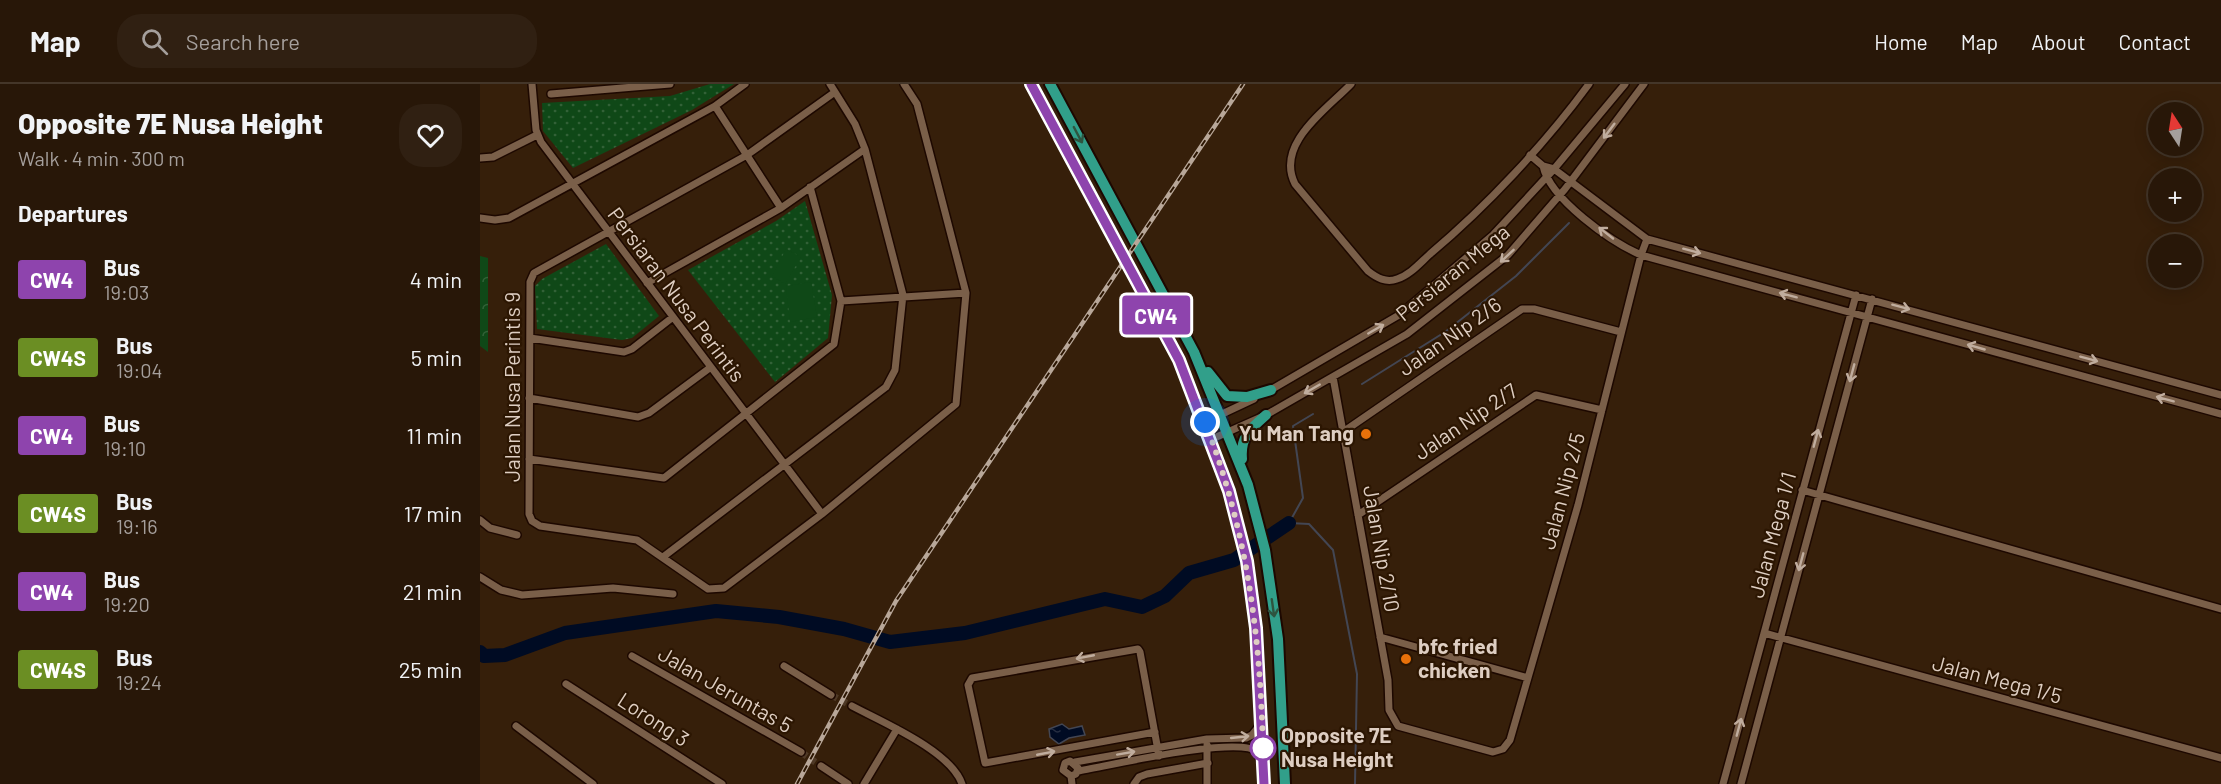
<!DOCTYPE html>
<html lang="en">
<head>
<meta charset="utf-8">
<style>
  :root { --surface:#281708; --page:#302012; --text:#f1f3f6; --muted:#a59f9c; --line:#443629 }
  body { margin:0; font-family:Barlow,sans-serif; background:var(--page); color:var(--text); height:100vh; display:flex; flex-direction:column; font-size:22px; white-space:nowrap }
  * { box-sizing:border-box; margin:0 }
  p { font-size:20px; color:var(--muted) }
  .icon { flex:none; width:33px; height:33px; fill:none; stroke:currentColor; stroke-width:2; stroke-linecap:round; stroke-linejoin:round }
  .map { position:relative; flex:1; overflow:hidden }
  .details { display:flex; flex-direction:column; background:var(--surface); width:480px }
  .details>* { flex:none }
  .badge { padding:0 12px; border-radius:4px; font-size:21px; line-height:39px }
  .needle { width:39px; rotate:348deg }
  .fabs { position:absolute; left:1668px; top:18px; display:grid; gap:12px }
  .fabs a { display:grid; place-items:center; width:54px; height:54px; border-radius:50%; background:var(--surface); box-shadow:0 3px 15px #0003,0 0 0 2px var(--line); font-size:30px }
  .you { position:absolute; width:30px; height:30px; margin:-15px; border:4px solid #fff; border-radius:50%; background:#1a73e8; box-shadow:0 0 0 9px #1a73e833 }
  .map>.badge { position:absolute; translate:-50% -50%; box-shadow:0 0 0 3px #fff }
  h2 { padding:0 18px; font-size:22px; line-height:54px }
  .round { display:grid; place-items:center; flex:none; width:63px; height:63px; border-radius:24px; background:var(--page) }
  .overview { display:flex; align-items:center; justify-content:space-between; height:102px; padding:0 18px }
  h1 { font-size:28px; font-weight:800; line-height:45px }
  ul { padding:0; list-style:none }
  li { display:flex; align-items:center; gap:18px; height:78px; padding:0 18px }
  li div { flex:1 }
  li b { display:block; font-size:22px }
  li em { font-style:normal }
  li .badge { min-width:66px; font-weight:700; text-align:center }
  header { display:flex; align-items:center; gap:36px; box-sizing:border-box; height:84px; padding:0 30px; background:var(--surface); border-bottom:2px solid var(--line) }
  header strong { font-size:28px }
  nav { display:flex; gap:33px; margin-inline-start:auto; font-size:21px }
  .search { width:420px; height:54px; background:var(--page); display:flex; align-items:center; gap:15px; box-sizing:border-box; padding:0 21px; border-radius:24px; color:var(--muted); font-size:22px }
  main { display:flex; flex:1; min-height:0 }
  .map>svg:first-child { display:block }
</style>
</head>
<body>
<header>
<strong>Map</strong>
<div class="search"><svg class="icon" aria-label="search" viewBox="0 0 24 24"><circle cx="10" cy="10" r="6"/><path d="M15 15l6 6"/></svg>Search here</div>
<nav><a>Home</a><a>Map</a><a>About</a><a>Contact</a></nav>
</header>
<main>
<section class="details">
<div class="overview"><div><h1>Opposite 7E Nusa Height</h1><p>Walk · 4 min · 300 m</p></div><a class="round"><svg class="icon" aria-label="heart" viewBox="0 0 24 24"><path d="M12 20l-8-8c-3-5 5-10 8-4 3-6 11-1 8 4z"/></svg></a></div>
<h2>Departures</h2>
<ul>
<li><span class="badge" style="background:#8e44ad;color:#fff">CW4</span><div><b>Bus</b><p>19:03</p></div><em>4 min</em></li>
<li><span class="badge" style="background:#6b8e23;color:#fff">CW4S</span><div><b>Bus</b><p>19:04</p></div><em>5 min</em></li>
<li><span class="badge" style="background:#8e44ad;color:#fff">CW4</span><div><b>Bus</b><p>19:10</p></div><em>11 min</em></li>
<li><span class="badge" style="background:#6b8e23;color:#fff">CW4S</span><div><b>Bus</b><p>19:16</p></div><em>17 min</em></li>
<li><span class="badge" style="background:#8e44ad;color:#fff">CW4</span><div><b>Bus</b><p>19:20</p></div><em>21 min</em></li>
<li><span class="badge" style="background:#6b8e23;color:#fff">CW4S</span><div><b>Bus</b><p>19:24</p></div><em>25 min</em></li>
</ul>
</section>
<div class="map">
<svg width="1741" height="700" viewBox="0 0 1741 700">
  <defs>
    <pattern id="grass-dots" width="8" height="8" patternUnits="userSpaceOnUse" patternTransform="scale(1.5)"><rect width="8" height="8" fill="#0f4817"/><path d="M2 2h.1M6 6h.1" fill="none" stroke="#326137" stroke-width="1.8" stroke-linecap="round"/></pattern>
    <pattern id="forest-crowns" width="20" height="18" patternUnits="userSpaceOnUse" patternTransform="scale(1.5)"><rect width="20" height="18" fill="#0f4817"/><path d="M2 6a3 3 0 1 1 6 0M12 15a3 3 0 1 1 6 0" fill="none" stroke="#326137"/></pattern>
    <pattern id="water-ripples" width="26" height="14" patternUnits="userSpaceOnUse" patternTransform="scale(1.5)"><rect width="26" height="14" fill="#000b23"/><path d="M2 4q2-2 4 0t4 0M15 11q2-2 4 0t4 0" fill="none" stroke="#252d41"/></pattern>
  </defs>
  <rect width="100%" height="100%" fill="#361f0a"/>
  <!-- grass -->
  <path fill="url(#grass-dots)" d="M230 0H254L212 26 93 84 63 47 62 19 190 12Z
    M325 117 352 211 348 254 295 298 208 186 296 137Z
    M126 160 179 232 152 254 142 256 57 245 55 202 62 195Z"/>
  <!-- forest -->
  <path fill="url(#forest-crowns)" d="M0 172 8 174V268L0 262Z"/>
  <!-- garden -->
  <path fill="#0f4817" d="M306 165 321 173 305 200 292 192Z
    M331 198 337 233 310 238 306 202Z"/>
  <!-- water -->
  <path fill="url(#water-ripples)" stroke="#434653" stroke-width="1.5" d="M582 640 589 645 602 642 605 651 589 654 579 660 570 653 569 645Z"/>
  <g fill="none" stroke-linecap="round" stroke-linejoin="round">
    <!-- stream -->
    <path stroke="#434653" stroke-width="2" d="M882 300 965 248 1036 192 1089 139
      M833 330 813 342 823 414 809 439 829 440 853 466 877 590 875 700"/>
    <!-- river -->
    <path stroke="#000b23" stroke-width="14" d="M0 568 4 572 25 571 85 549 236 527 299 533 364 545 410 558 485 549 625 515 662 523 685 512 709 489 754 476 809 439"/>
    <!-- street-tunnel -->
    <path stroke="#4f3926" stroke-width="7" stroke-dasharray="7 3.5" stroke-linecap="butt" d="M351 611 372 622
      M321 668 341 682"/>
    <!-- street casing -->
    <g stroke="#1d0800" stroke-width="10">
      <path id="street" d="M52 0 56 46 61 58 342 430
        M871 0C846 26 795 60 815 100L888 187C897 194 906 199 917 195 930 191 940 179 950 170 1007 122 1065 60 1109 0
        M355 8 267 71 54 189 50 198 49 430 52 437 60 442 157 456 228 505 244 504 342 430 476 320 486 209 437 20 424 0
        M71 10 190 0
        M235 22 301 124
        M1050 71 1063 82 1074 85 1167 155 1741 311
        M0 74 13 73 57 51
        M1063 82C1070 115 1131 158 1161 171L1741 330
        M0 134 15 136 29 134 235 22 265 0
        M167 199 301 124 385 65
        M361 217 486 209
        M50 254 144 268 152 265 193 233
        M853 293 908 596 909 626 918 642 1013 668 1023 665 1030 656 1098 421 1161 171 1167 155
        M789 307 919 231 1013 151 1074 85 1145 0
        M49 314 158 333 169 329 231 283
        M725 338 774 315
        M863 348 1042 225H1054L1141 248
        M732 355 786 331 927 250 1028 171 1085 105 1164 0
        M49 375 184 394 354 260 361 217 330 103
        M1322 406 1741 525
        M878 431 1056 311 1122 326
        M0 436 10 444 37 451
        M183 473 406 303 415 286 423 211 385 65 375 40 350 0
        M0 493 21 506 42 511 133 504 193 510
        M1284 549 1741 674
        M900 553 1048 594
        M152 572 321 668
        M304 582 351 611
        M86 600 242 700
        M372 622C402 638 471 667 482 700
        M36 642 113 700
        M675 648 505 679 488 601 492 594 658 565 660 568 679 672
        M727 661V700
        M595 678 727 655 766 654 772 651 780 641
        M341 682 368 700
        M598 687C628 682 758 651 778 668L780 676
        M591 692 596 690 598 684 590 677 585 679 583 686 591 692 592 700
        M384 700 417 645
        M654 700 659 693 667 690 728 679
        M1243 700 1376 211
        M1261 700 1392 215"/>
    </g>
    <!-- primary casing -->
    <g stroke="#1d0800" stroke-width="14">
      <path id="primary" d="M551 0 699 276 749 407 767 477 776 544 784 700
        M570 0 714 268 768 401 785 466 798 555 805 700
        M728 288 747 312 767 313 791 306
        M762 375C760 353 770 345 786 331"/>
    </g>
    <!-- street -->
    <use href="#street" stroke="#7a5f49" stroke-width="7"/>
    <!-- primary -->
    <use href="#primary" stroke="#319f8a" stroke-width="10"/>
    <!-- rail casing -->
    <g stroke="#b8a799" stroke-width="4.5">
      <path id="rail" d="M317 700 416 517 763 0"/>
    </g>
    <!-- rail -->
    <use href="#rail" stroke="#2c1602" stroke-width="2" stroke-dasharray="7" stroke-linecap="butt"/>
  </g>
  <!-- one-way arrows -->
  <defs><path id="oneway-shaft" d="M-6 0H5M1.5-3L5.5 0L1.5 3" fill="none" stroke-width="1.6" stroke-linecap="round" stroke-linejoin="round" transform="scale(1.5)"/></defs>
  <g stroke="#c0ad9e">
    <use href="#oneway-shaft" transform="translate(1129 47) rotate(127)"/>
    <use href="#oneway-shaft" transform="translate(1126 149) rotate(-142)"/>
    <use href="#oneway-shaft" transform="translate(1212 167) rotate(15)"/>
    <use href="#oneway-shaft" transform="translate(1027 172) rotate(137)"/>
    <use href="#oneway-shaft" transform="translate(1308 211) rotate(-165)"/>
    <use href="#oneway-shaft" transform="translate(1421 223) rotate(15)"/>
    <use href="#oneway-shaft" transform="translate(896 245) rotate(-30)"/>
    <use href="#oneway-shaft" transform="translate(1496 263) rotate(-164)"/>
    <use href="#oneway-shaft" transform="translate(1609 275) rotate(15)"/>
    <use href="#oneway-shaft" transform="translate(1372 289) rotate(105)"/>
    <use href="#oneway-shaft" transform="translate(832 305) rotate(150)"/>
    <use href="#oneway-shaft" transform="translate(1685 315) rotate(-165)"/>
    <use href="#oneway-shaft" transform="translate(1336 354) rotate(-75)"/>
    <use href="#oneway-shaft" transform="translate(1321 478) rotate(105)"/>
    <use href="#oneway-shaft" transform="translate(605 573) rotate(169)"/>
    <use href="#oneway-shaft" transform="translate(1259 643) rotate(-75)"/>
    <use href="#oneway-shaft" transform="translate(760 653) rotate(-6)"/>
    <use href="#oneway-shaft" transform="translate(566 669) rotate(-11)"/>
    <use href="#oneway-shaft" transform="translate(646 669) rotate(-10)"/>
  </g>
  <g stroke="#2e543f">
    <use href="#oneway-shaft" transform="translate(598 51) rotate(62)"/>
    <use href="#oneway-shaft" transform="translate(793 524) rotate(82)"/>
  </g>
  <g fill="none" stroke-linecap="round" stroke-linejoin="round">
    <!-- line casing -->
    <g stroke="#fff" stroke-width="14">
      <path id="line" d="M551 0 699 276 749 407 767 477 776 544 784 700"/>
    </g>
    <!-- line -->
    <use href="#line" stroke="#8e44ad" stroke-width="9"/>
    <!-- walk -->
    <path stroke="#decec2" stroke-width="6" stroke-dasharray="0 10.8" d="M725 338C767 447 780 548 783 664"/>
  </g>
  <!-- markers -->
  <g fill="#e8710a" stroke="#2c1602" stroke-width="2">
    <circle cx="886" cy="350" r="6"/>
    <circle cx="926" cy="575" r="6"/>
  </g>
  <circle fill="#fff" stroke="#8e44ad" stroke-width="3" cx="783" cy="664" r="12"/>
  <g text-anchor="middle" stroke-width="4.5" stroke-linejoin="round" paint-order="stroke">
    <!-- street labels -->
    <g font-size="21" fill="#decec2" stroke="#2c1602">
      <text transform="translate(973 189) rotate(-39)" y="7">Persiaran Mega</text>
      <text transform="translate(196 211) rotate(53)" y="7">Persiaran Nusa Perintis</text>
      <text transform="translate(970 253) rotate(-35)" y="7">Jalan Nip 2/6</text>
      <text transform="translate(33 303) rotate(-90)" y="7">Jalan Nusa Perintis 9</text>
      <text transform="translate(986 338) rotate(-34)" y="7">Jalan Nip 2/7</text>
      <text transform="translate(1083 407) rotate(-75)" y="7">Jalan Nip 2/5</text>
      <text transform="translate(1293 451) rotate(-75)" y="7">Jalan Mega 1/1</text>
      <text transform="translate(901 465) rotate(80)" y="7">Jalan Nip 2/10</text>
      <text transform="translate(1517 596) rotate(15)" y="7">Jalan Mega 1/5</text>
      <text transform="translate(245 606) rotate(30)" y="7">Jalan Jeruntas 5</text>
      <text transform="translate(173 636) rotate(33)" y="7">Lorong 3</text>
    </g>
    <!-- poi labels -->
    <g font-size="21" font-weight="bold" fill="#decec2" stroke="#2c1602" text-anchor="end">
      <text x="874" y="357">Yu Man Tang</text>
      <text x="938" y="570" text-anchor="start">bfc fried<tspan x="938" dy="24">chicken</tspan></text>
    </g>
    <!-- stop labels -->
    <g font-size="21" font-weight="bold" fill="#decec2" stroke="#2c1602" text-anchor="start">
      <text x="801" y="659">Opposite 7E<tspan x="801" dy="24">Nusa Height</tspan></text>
    </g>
  </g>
</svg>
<div class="fabs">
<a><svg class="needle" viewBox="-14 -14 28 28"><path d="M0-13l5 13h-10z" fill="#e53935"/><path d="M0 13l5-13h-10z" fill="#a59f9c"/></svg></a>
<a>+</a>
<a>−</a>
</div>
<div class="you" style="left:725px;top:338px"></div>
<b class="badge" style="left:676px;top:231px;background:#8e44ad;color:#fff">CW4</b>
</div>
</main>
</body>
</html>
